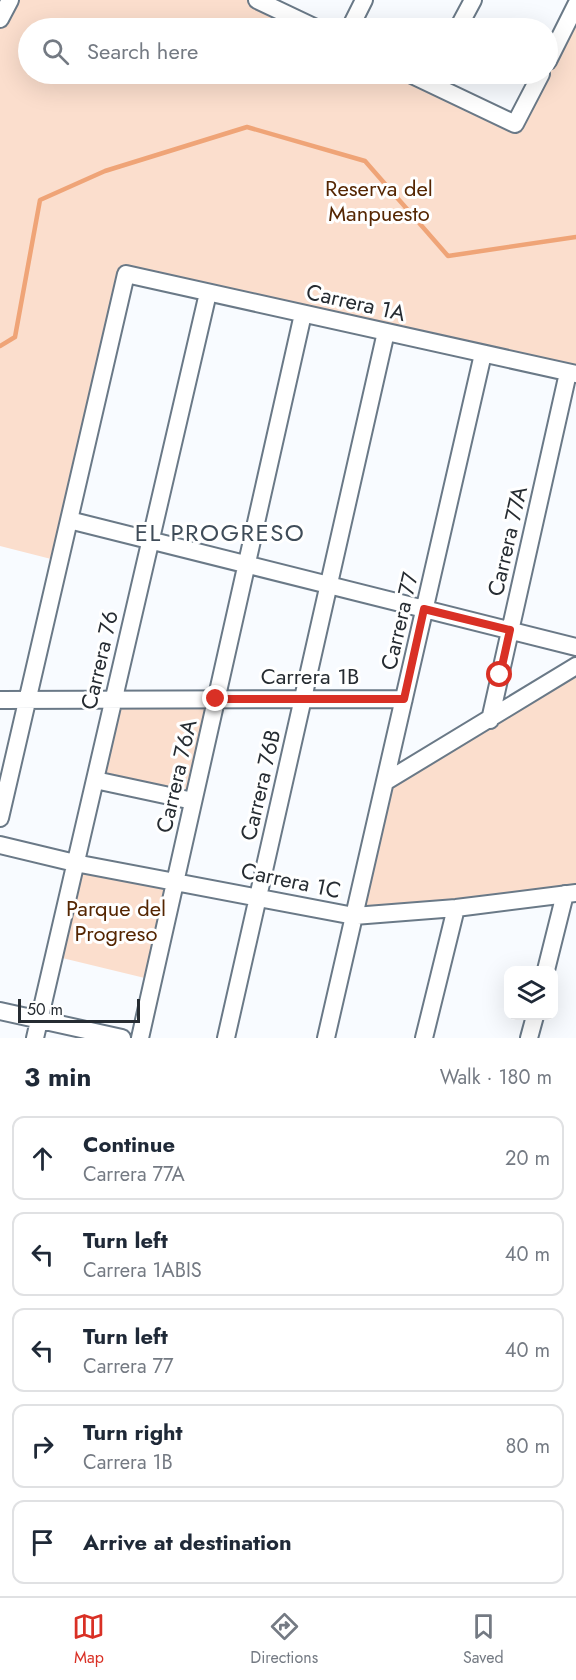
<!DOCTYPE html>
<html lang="en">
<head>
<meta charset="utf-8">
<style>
  body { margin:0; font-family:Jost,sans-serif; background:#f6f6f7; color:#1f2937 }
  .controls { position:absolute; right:18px; bottom:18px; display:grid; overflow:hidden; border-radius:12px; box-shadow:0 6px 24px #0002 }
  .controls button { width:54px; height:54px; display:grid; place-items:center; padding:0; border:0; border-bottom:2px solid #e0e1e3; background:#fff; color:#1f2937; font:30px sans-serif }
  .scale { position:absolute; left:18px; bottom:15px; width:122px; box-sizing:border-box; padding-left:6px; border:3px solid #262c32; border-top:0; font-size:16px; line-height:21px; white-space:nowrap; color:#262c32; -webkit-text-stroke:4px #fff; paint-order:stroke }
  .stop { position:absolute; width:18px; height:18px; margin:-14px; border:4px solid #d93025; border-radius:50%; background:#fff }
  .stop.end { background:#d93025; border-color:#fff; box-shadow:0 2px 6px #0008 }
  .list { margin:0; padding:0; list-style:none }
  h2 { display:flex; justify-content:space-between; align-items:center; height:78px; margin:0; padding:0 24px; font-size:26px }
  h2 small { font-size:20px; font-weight:400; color:#747a83 }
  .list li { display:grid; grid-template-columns:39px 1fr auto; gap:18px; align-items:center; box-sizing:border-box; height:84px; margin:0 12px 12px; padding:0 12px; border:2px solid #e0e1e3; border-radius:12px }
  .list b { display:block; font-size:22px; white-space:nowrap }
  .list p { margin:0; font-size:20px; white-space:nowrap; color:#747a83 }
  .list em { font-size:20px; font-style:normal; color:#747a83 }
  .icon { flex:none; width:33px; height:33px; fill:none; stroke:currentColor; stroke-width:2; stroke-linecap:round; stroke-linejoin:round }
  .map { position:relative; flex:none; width:576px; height:1038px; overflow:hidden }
  .search { position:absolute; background:#fff; box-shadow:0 6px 24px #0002; left:18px; right:18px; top:18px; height:66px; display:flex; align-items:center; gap:15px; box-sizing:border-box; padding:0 21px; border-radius:33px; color:#747a83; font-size:22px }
  .sheet { height:558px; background:#fff }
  nav { display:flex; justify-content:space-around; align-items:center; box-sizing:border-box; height:84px; border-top:2px solid #e0e1e3; background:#fff; font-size:16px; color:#747a83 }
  nav a { display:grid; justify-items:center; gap:3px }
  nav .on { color:#d93025 }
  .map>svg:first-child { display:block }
  .green { fill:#fbdecd }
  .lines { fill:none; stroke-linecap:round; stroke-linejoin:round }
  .stream { stroke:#efa477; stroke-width:4.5 }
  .street-casing { stroke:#6a7987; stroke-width:20 }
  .street { stroke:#fff; stroke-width:16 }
  .route { stroke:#d93025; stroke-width:8 }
  .labels { text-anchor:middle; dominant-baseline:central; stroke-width:6; stroke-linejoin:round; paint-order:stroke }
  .park-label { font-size:22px; fill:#552602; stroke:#fff }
  .street-label { font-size:22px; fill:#262c32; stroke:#fff }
  .neighbourhood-label { font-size:24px; letter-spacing:1.5px; fill:#3f4c59; stroke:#fff }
</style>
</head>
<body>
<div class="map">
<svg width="576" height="1038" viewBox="0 0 576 1038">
  <rect width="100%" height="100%" fill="#f8fbff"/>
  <!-- green -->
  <path class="green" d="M10,0h246l60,28h-288v46h382l105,50 33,-50v-13l28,-56v369l-450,-99 -67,286 -59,-15v-533z
    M576,665v228l-229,21 38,-132z
    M113,699h103l-23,102 -98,-21z
    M75,863l100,17 -22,100 -99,-24z"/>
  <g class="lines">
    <!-- stream -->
    <path class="stream" d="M0,346l15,-9 25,-137 65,-29 142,-44 118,34 83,95 128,-19"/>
    <!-- street casing -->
    <g class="street-casing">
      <path id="street" d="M257,0l59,28
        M0,19l10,-19
        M350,28l14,-28
        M458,28l15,-28
        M548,61l28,-56
        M410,74l105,50 26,-50
        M69,520l507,127
        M0,700l404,-1
        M490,720l78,-347
        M95,780l98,21
        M385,782l191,-116
        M0,818l126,-544 450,100
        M0,845l75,18 279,53 102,-8 120,-15
        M546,970l19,-76
        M0,1011l122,27
        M35,1038l173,-745
        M140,1038l163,-724
        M226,1038l160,-706
        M326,1038l157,-684
        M424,1038l32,-130
        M529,1038l6,-22"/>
    </g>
    <!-- street -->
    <use href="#street" class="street"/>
  </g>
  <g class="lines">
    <!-- route -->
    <path class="route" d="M216,699h188l20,-90 86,21 -10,45"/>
  </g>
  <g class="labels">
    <!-- park labels -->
    <g class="park-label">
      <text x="379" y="188">Reserva del<tspan x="379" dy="25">Manpuesto</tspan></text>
      <text x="116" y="908">Parque del<tspan x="116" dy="25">Progreso</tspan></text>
    </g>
    <!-- street labels -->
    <g class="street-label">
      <text transform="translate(356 302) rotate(13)">Carrera 1A</text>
      <text transform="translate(507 541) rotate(-77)">Carrera 77A</text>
      <text transform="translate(399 621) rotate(-77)">Carrera 77</text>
      <text transform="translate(99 660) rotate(-77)">Carrera 76</text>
      <text x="310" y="676">Carrera 1B</text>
      <text transform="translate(176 776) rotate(-77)">Carrera 76A</text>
      <text transform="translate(260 785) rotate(-77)">Carrera 76B</text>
      <text transform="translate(291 880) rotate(12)">Carrera 1C</text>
    </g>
    <!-- neighbourhood labels -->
    <g class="neighbourhood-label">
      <text x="220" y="532">EL PROGRESO</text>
    </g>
  </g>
</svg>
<div class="controls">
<button><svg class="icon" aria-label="layers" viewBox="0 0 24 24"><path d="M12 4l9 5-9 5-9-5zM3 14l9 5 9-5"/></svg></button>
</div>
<div class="scale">50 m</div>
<div class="stop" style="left:500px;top:675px"></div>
<div class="stop end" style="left:216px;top:699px"></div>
<div class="search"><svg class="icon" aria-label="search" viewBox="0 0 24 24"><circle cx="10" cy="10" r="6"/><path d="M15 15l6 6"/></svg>Search here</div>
</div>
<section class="sheet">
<h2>3 min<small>Walk · 180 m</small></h2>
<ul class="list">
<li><svg class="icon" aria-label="ahead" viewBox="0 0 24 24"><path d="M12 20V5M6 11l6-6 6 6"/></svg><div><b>Continue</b><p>Carrera 77A</p></div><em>20 m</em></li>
<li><svg class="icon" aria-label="left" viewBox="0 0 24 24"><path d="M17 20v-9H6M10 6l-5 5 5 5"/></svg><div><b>Turn left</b><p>Carrera 1ABIS</p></div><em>40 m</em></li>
<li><svg class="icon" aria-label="left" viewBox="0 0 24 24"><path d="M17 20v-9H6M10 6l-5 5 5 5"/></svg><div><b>Turn left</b><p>Carrera 77</p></div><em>40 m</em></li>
<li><svg class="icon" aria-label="right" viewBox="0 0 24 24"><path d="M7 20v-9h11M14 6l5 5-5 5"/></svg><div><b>Turn right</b><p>Carrera 1B</p></div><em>80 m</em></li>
<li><svg class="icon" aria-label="arrive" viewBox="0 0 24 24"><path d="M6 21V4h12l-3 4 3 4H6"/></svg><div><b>Arrive at destination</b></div></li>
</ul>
</section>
<nav>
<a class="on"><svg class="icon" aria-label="map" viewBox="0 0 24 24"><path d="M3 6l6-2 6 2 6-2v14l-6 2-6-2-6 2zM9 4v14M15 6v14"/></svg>Map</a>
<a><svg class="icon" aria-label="directions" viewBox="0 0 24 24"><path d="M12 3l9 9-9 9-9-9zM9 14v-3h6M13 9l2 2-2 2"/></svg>Directions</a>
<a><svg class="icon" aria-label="saved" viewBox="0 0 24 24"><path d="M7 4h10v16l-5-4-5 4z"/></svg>Saved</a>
</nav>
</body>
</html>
